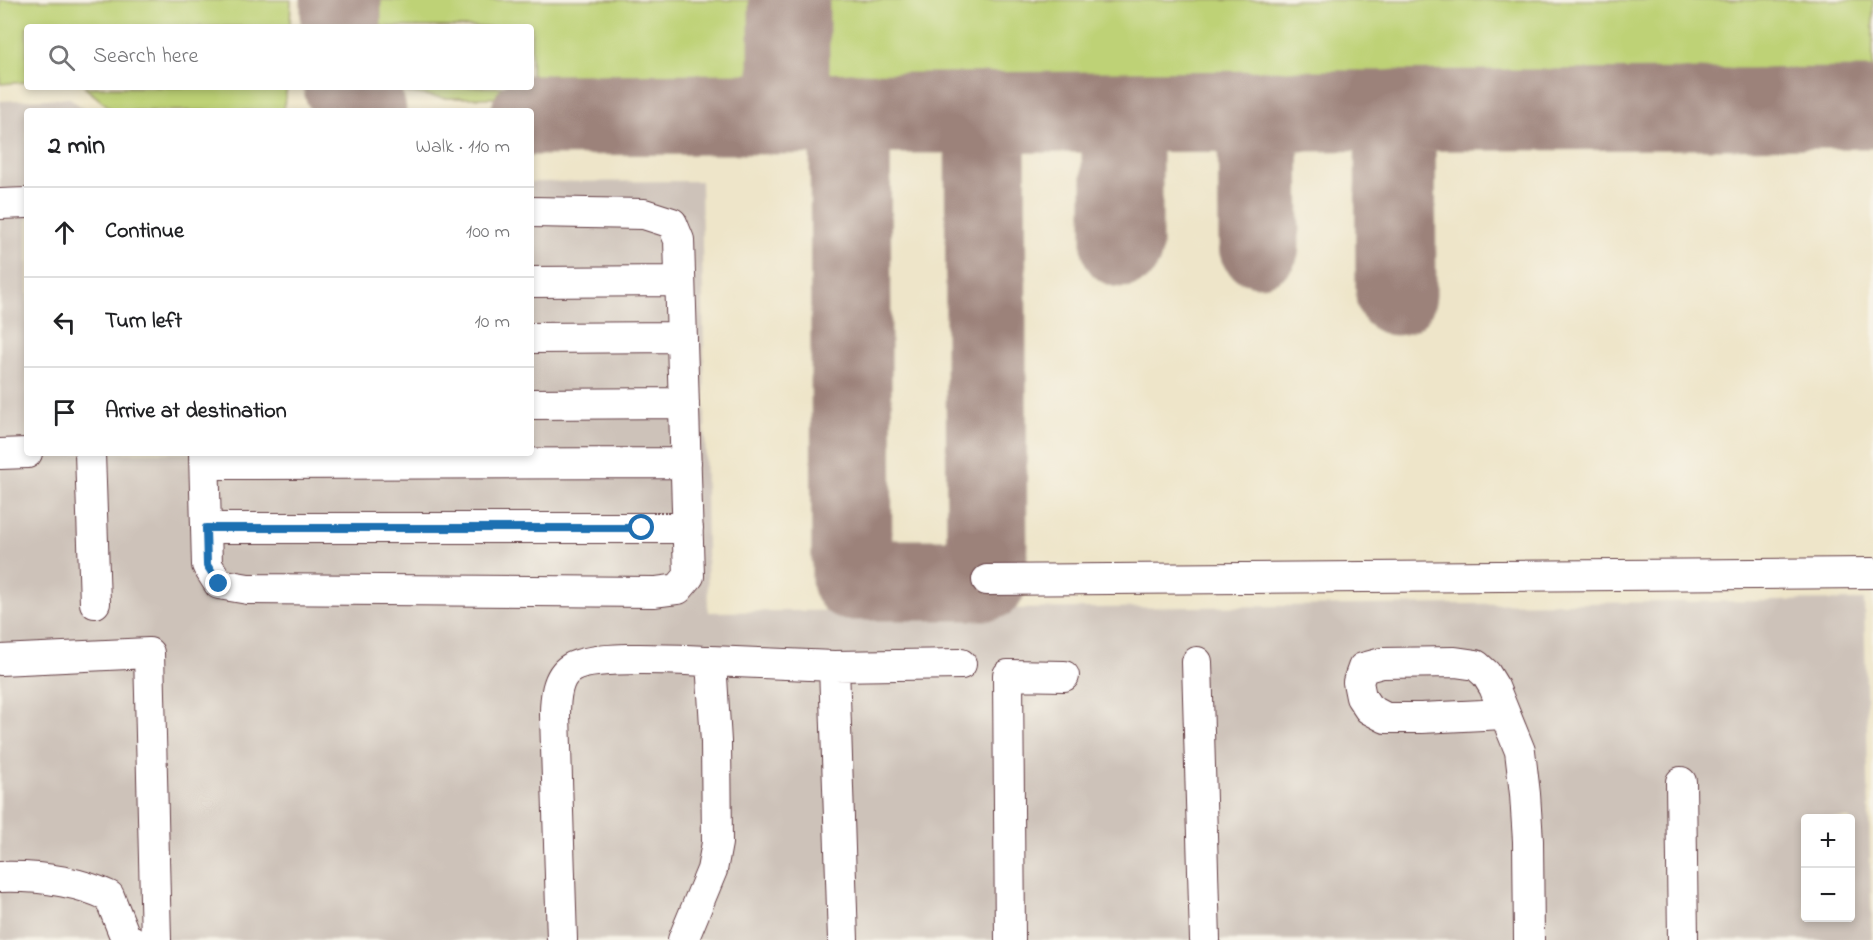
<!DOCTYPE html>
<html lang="en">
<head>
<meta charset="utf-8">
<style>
  body { margin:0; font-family:"Indie Flower",sans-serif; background:#f2f2f2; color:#202124 }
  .controls { position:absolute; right:18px; bottom:18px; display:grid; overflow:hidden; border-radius:6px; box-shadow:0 3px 9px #0003 }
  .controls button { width:54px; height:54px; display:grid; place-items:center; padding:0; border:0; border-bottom:2px solid #e0e0e0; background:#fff; color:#202124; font:30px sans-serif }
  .stop { position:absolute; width:18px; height:18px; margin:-14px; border:4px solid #1f6fb2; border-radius:50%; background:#fff }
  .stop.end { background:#1f6fb2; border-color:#fff; box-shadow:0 2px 6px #0008 }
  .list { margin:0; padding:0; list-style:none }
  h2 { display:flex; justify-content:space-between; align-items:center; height:78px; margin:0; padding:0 24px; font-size:26px }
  h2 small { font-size:20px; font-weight:400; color:#757577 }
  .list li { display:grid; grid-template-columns:39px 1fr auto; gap:18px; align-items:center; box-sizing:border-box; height:90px; padding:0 24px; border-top:2px solid #e0e0e0 }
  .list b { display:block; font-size:22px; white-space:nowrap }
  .list em { font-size:20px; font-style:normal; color:#757577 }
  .icon { flex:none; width:33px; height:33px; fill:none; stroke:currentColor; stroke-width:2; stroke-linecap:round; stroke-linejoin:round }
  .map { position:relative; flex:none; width:1873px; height:940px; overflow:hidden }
  .search { position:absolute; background:#fff; box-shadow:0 3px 9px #0003; left:24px; top:24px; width:510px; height:66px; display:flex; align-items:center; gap:15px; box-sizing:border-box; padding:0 21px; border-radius:6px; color:#757577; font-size:22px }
  .panel { position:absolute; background:#fff; box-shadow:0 3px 9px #0003; left:24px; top:108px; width:510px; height:348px; border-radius:6px }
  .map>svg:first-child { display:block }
  .industrial { fill:#cdc2b9; fill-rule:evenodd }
  .green { fill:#bed276; stroke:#847850; stroke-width:1.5 }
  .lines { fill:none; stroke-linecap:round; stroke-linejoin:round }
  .taxiway { stroke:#9c827a; stroke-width:81 }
  .minor-casing { stroke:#633d43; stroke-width:32 }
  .minor { stroke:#fff; stroke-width:30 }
  .route { stroke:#1f6fb2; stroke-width:8 }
</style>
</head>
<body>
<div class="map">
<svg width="1873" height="940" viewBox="0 0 1873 940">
  <rect width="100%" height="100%" fill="#f7f3e8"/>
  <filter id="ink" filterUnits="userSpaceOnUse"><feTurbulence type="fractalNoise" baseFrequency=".0167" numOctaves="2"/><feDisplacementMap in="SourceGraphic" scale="12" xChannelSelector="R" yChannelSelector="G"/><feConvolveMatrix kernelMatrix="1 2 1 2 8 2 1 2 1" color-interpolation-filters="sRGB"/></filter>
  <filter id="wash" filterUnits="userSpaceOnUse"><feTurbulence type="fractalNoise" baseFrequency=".008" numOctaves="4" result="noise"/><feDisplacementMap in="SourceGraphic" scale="24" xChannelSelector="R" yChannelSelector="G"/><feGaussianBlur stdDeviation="1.35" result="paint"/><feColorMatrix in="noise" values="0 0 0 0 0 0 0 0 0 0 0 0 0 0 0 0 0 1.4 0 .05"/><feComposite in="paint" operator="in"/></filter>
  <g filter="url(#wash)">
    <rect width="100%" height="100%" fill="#eee5c9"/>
    <!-- industrial -->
    <path class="industrial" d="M70,98l16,13h-59v342h504v-271l170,-1 7,431 1156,-12 8,340h-1872v-839zM1806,818h44v100h-44z"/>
    <!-- green -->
    <path class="green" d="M0,0h291l-1,27h-263v55l-27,2z
      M360,0h411l1,17 -12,68 -79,12 -237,1 -72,-11h159v-60h-170z
      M806,0h1067v91l-978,5 -77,-14z
      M84,87h203l-4,24h-169z"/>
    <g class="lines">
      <!-- taxiway -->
      <path class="taxiway" d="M341,0v27
        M344,87l9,15 13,9
        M1395,110l1,185
        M1258,111l1,135
        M1122,112v135
        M789,113v-113
        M850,113l2,467h135l-2,-468
        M531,115l1342,-7"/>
    </g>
  </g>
  <g filter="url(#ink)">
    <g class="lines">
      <!-- minor casing -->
      <g class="minor-casing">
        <path id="minor" d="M0,204l27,-1
          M531,282l149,-1
          M531,338l151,-1
          M531,404l153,-1
          M90,453l5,150
          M204,453l3,112 12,19 29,5 407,3 23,-3 11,-13 -10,-336 -7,-17 -28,-9 -113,-2
          M0,454l27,-1
          M205,464l481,-1
          M206,528h482
          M987,580l886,-7
          M0,660l149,-7 7,287
          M711,661l123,5
          M1197,662l8,278
          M1504,714l-83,4h-35l-17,-9 -8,-12 -3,-15 5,-14 19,-5 73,-1 21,3 10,9 8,13 26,64 5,43 3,47 1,99
          M1681,782l2,158
          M0,877c38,-1 74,3 109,19l16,40 6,4
          M562,940l-7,-225c0,-15 1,-38 16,-47 23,-14 109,-8 140,-7l5,81 1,101 -5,27 -29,70
          M843,940l-9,-274 127,-2
          M1010,940l-2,-265 56,1"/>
      </g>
      <!-- minor -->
      <use href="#minor" class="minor"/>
    </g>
  </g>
  <g class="lines" filter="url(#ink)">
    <!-- route -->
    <path class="route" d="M219,584l-12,-19 -1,-37h436"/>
  </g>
</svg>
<div class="controls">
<button>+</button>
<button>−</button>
</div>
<div class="stop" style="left:642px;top:528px"></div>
<div class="stop end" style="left:219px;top:584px"></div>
<div class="search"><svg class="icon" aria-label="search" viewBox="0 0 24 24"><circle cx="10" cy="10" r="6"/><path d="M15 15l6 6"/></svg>Search here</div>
<section class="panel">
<h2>2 min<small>Walk · 110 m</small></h2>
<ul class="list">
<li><svg class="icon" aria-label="ahead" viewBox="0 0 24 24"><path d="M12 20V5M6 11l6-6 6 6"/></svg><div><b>Continue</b></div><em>100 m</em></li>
<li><svg class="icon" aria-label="left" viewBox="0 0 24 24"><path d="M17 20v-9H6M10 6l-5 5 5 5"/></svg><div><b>Turn left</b></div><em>10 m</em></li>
<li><svg class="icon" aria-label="arrive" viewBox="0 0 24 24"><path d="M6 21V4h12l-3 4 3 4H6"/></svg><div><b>Arrive at destination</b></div></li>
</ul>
</section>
</div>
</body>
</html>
